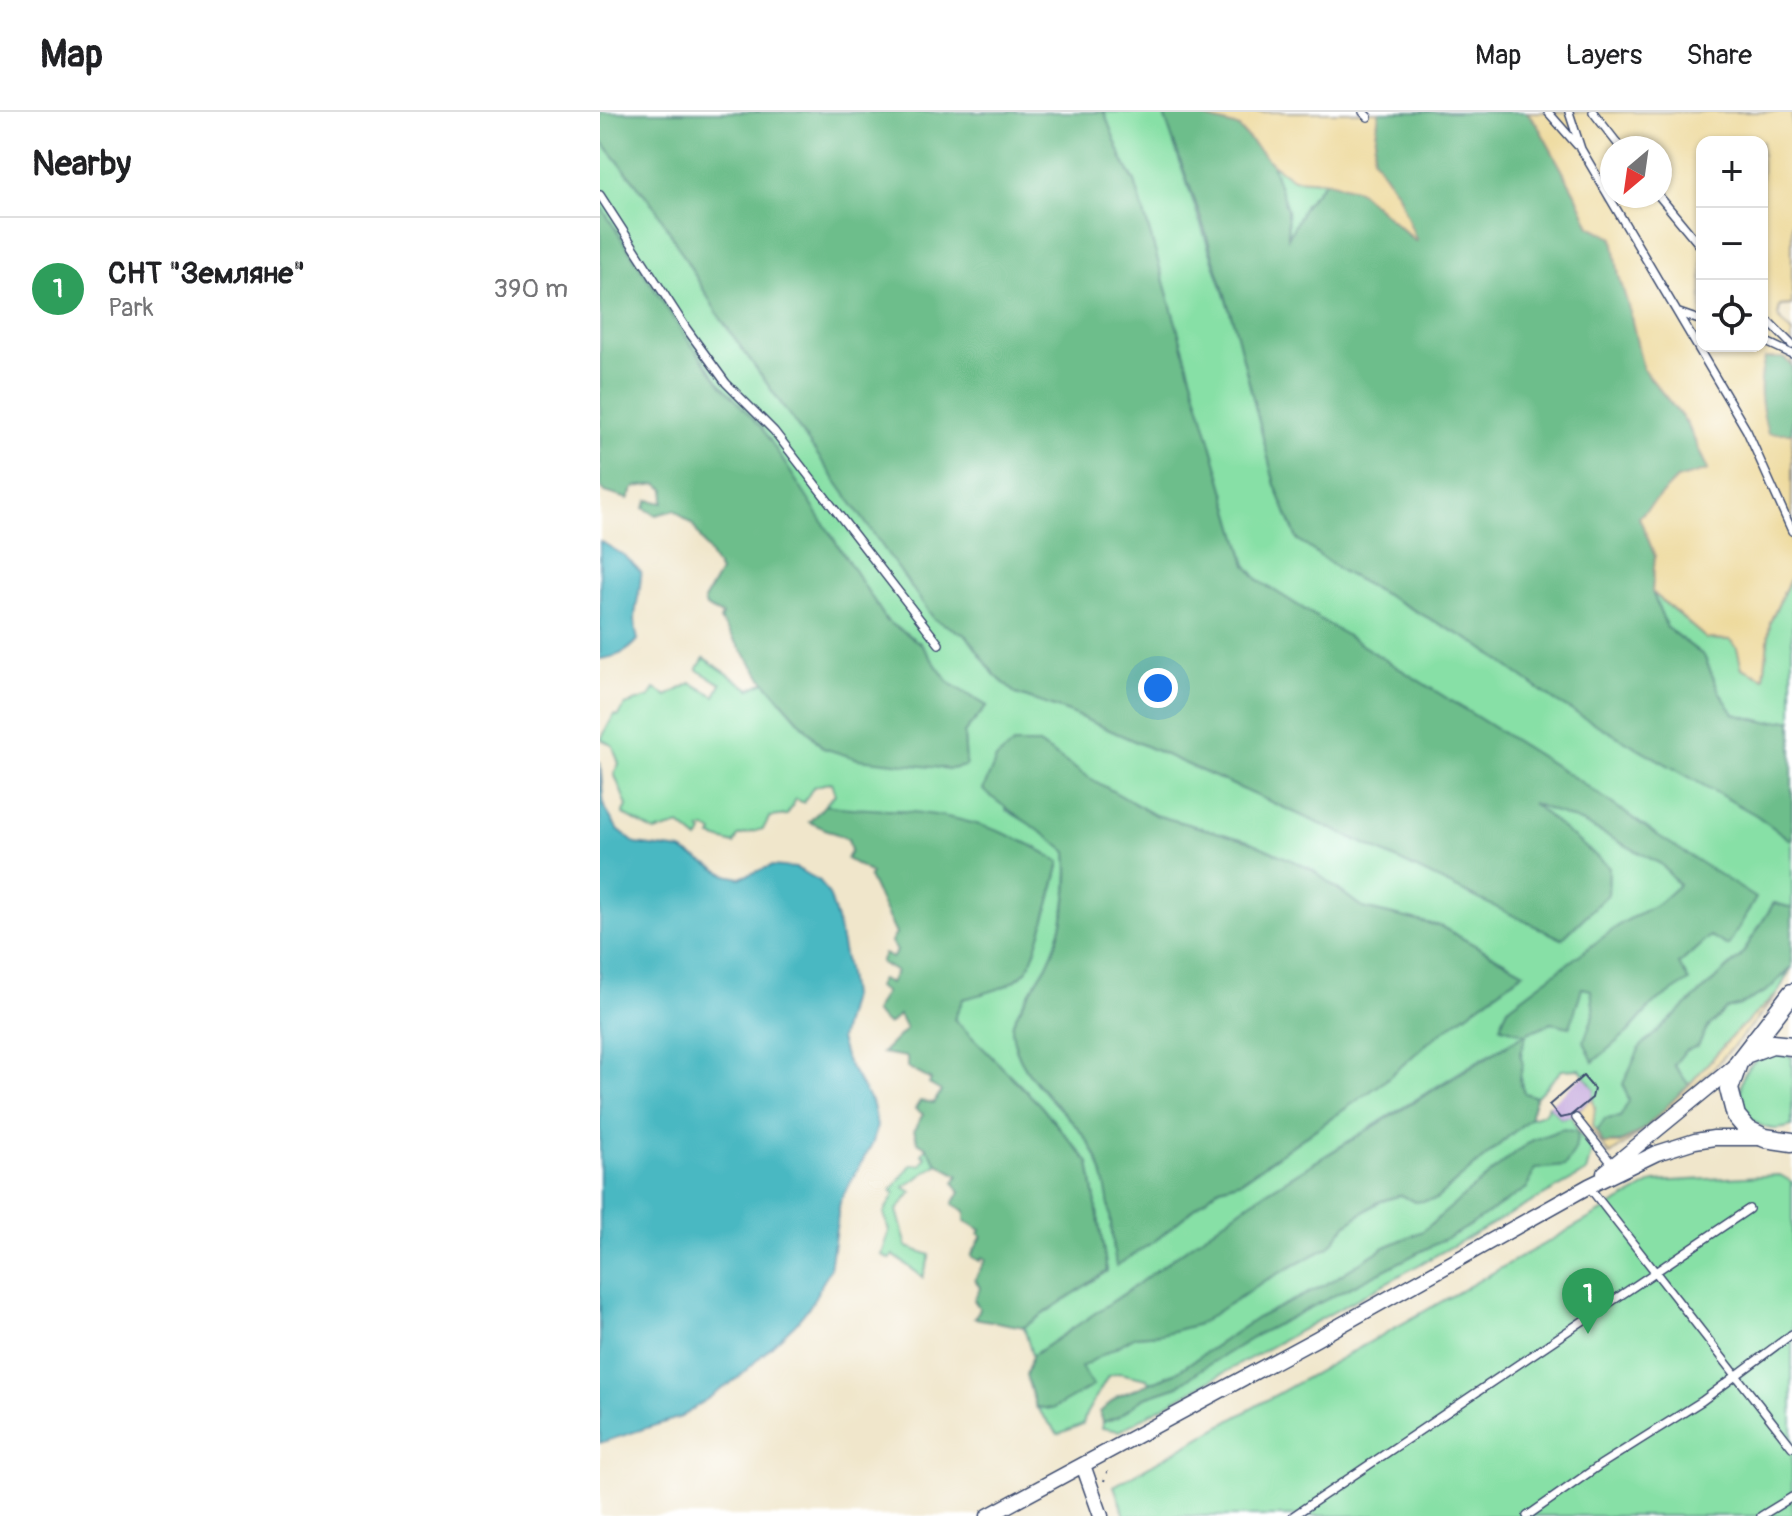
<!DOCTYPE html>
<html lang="en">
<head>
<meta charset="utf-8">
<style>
  body { margin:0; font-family:Pangolin,sans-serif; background:#f6f6f6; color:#202124 }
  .controls { position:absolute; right:24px; top:24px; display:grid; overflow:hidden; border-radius:16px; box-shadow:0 2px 6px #0004 }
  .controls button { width:72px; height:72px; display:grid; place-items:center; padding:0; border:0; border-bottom:2px solid #e0e0e0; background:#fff; color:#202124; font:40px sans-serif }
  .compass { position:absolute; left:1000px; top:24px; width:72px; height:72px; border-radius:50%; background:#fff; box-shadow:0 2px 6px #0004; rotate:209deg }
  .you { position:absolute; left:558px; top:576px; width:28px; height:28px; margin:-20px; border:6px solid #fff; border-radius:50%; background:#1a73e8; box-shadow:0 0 0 12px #1a73e833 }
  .badge { display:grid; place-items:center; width:52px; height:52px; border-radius:50%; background:#ea580c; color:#fff; font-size:26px; font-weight:700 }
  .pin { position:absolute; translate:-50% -66px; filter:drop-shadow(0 2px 4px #0008) }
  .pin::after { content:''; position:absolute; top:42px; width:28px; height:24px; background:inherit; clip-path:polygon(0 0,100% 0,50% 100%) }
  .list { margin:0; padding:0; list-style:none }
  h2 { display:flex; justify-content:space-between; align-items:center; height:104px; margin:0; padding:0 32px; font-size:34px }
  h2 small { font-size:26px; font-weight:400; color:#757577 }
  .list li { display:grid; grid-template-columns:52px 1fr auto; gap:24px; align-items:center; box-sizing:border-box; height:144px; padding:0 32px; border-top:2px solid #e0e0e0 }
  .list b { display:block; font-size:30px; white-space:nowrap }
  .list p { margin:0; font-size:26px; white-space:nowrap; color:#757577 }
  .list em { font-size:26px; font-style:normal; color:#757577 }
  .icon { flex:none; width:44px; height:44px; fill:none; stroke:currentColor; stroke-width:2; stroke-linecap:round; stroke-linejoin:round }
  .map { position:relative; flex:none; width:1192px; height:1404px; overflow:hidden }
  header { display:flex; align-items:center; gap:48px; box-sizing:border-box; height:112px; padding:0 40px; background:#fff; border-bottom:2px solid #e0e0e0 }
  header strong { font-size:38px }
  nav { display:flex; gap:44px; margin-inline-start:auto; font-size:28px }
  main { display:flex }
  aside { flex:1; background:#fff }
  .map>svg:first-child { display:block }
  .green { fill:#87e0a6; stroke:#518882; stroke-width:2; fill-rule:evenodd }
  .forest { fill:#6dbe8b; stroke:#447674; stroke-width:2 }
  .sand { fill:#eeda9e; stroke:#84847e; stroke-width:2; fill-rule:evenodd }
  .water { fill:#4ab8c2; stroke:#327490; stroke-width:2 }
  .building { fill:#c6aade }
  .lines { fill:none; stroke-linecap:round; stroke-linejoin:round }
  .service-casing { stroke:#3b4a6e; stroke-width:10 }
  .minor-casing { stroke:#3b4a6e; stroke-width:17 }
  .tertiary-casing { stroke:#3b4a6e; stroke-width:21 }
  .path { stroke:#3b4a6e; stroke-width:2; stroke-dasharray:2 6; stroke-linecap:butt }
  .service { stroke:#fff; stroke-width:7 }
  .minor { stroke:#fff; stroke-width:14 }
  .tertiary { stroke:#fff; stroke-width:18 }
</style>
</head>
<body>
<header>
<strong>Map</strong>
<nav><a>Map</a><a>Layers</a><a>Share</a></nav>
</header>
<main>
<aside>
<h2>Nearby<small></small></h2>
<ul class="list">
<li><span class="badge" style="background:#2e9e5b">1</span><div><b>СНТ &quot;Земляне&quot;</b><p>Park</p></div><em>390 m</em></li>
</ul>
</aside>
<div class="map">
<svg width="1192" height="1404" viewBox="0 0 1192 1404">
  <rect width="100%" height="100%" fill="#fff"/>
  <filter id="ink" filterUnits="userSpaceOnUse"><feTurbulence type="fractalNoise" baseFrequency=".0125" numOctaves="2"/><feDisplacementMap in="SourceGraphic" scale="16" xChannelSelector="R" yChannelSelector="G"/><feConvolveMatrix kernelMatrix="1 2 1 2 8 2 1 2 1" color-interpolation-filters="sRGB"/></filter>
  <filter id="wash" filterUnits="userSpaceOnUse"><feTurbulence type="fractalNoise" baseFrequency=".006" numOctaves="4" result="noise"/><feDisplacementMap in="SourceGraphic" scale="32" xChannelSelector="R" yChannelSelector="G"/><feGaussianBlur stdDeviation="1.8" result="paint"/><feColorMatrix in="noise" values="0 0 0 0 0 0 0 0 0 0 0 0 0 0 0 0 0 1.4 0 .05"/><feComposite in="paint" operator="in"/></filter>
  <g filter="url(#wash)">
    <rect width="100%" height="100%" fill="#f0e6cb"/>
    <!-- green -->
    <path class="green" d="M504,0h59l1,2 71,213 40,158 22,54 44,32 136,73 78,57 201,114 36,26v67l-18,-5 -33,53 -34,32 -87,129 -15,2 -8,12 -4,-5c-1,-13 -2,-26 1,-37l-14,-20 -18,1 -26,27 -12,-4c-6,-18 -4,-40 2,-59l-42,23 -232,144 -124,90 -96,65 -8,-29 83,-56 -18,-108 -49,-58 -86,-85 9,-21c21,-6 47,-10 62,-28 11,-12 30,-89 35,-109l-160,-52h-51l-24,-5 10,-11 -4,-12 -18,5 -9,16 -8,-4 -9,16 -17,2 -7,12 -25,7 -4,8 -23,-7 2,-4 -8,-5 -5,2 3,2 -5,8 -18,-15 -25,7 -32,-18 4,-8 -13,-33 5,-9 -6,-18 -12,-7 13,-24 5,1 6,-11 25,-8 5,-8 12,7 24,-13 24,13 6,-12 -24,-14 7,-12 46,31 15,-7 58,66 127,21 16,-3 -2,-33 23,-27 -38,-23 -29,-40 -33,-22 -126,-193 -39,-43 -40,-53 -82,-127v-66l55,68 64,109 215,302 33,18 27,38 22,20 53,18 88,39 204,91 201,97 46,-45 1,-27 -80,-66 54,22 49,25 29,16 18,21 -20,18 -37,20 -29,23 -92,81 26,6 25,-10 31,-36 9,3 2,24 -10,27 44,-9 24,-27 36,-24 -10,-16 32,-29 18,10 -74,-113 -73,-51 -322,-201 -13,-16 -111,-383 -12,-21zM439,632l47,32 69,39 93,26 63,28 52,39 77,18 84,46 -93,68 -49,43 -140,98 -22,6 -64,53 -40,25c-5,-36 -5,-80 -22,-113 -23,-44 -80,-72 -82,-124 0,-9 29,-51 35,-63 17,-34 23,-76 20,-113l-23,-20 -38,-22z
      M672,52l22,15 31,2 -20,24 -17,35 -1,-30z
      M1192,463v145l-26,2 -32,-8 -15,-23 -15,-35 -37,-28 -15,-36 55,47 23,1 7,7 5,21 22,9 6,-55z
      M1192,855l-15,27 -44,41 -44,50 -15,-20 11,-14 13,-5 9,-18 19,-19 14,-4 45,-30z
      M1182,942l10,3v69c-59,20 -74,-73 -10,-72z
      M949,993l11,13 11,-2 7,16 14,18 -6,22 -467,259 -17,-3 1,-6 15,-5 27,-20 33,-11 25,-18 59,-36 199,-101 65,-43 9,-19 12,-2 -14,-27 -110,91 -38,16 -60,38 -68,33 -82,55 -26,10 -2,-4 -28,-6 -11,3 -22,38 -3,10 -25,10 -22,-27 16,2 40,-23 -11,-19 54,-31 27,-2 74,-33 28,-20 65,-34 18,-23 32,-22 22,-7 14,7 21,-3 94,-81 14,-4z
      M326,1035l12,17 -34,23 8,5 -15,18 10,37 23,8 -7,22 -30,-22 -3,4 -8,-4 7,-23 -5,-19 11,-20 -4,-2 20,-26h10l5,-8 -4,-2z
      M1180,1063l12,7v334h-667l-11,-30 540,-304z"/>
    <!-- forest -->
    <path class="forest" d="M0,0h504l19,49 12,21 111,383 13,16 322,201 73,51 102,65 -28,48 -18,-10 -31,28 10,17 -37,24 -24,27 -35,30 -9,-21 10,-27 -3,-24 -9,-2 -12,39 -19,-4 -24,10 -7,20 3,12 -4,14 5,14 12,4 -6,21 -94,81 -21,3 -14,-7 -23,7 -31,22 -18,23 -65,34 -65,43 -37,10 -26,2 -55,31 12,19 -41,23 -16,-2 -10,-32 6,-19 96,-65 124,-90 273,-167 -25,-8 8,-18 114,-85 37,-20 20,-18 -18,-21 -78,-41 -51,-20 77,64 -1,27 -46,45 -201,-97 -204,-91 -88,-39 -53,-18 -22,-20 -27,-38 -33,-17 -215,-303 -64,-109 -55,-68z
      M563,0h40l3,6 32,9 34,37 15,46 1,28 17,-33 20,-24 33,9 57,51 -17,-47 -25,-37 6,-45h148l10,12 40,73 13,29 23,12 6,38 11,36 13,57 44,55 21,47 -31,8 -38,38 16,39 -3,36 15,36 37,28 15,35 15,23 32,8 26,-2v121l-36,-26 -201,-114 -78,-57 -136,-73 -44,-32 -22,-54 -40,-158 -34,-109z
      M0,93l82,127 40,53 40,43 125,193 33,22 29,40 38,23 -23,27 2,33 -16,3 -92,-10 -35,-11 -58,-66 -45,-62 2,-5 -16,-8 -2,-7 16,-28 -27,-47 -18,-15 -19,5 -12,-7 4,-8 15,3 2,-14 -8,-5 -22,3 -7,12 -23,-7 -5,-6z
      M1165,246h19l8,7v68l-24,1c-7,-27 -11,-49 -3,-76z
      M413,632h26l47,32 69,39 93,26 63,28 52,39 77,18 84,46 -93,68 -49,43 -141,98 -21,6 -64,53 -40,26c-6,-36 -5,-81 -22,-114 -23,-44 -79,-71 -82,-124 0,-12 28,-50 35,-63 17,-34 24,-76 20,-113 -27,-23 -57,-39 -84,-62l13,-31z
      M225,693c26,5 50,3 75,6 56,4 113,20 160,51 -5,20 -24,97 -34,109 -16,18 -42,22 -63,28l-9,20 86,86 49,58 18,108 -83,56 -50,-9 6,-9 -6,-9 6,-12 -5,-9 11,-20 -4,-2 -2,4 -9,-5 11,-20 -3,-2 2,-4 -16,-9v-10l-12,-7 7,-12 -6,-9 4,-8 -20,-11 -12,-17 -8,-5 -4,-12 9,-16 -8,-5 5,-8 14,2 7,-12 -12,-7 2,-4 -24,-13v-10l-25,-4 24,-24 -7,-14 -11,10 -14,-13 11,-20 -8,-5 4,-8 9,4 6,-11 -16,-10 4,-8 8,4 5,-7 -6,-9 5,-8 -27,-57 2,-4 -24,-14 4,-8 -3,-12 -39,-17z
      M1174,791l18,5v59l-25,24 -27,14 -14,4 -19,19 -9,18 -13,5 -11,14 15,20c-26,22 -48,60 -86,59l-6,-13 8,-12 15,-2 9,-16 -6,-17 17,-37 101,-91z
      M963,1017l15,3 -3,18 -10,16 -30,3 -8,19 -66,43 -199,101 -59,36 -25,18 -33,11 -27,20 -15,5 -3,-10 18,-16 57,-23 82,-55 68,-33 60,-38 38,-16 88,-75 22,-16z"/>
    <!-- sand -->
    <path class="sand" d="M603,0h176l-6,45 25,37 19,48 -59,-52 -33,-9 -32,-2 -21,-15 -34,-37 -32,-9z
      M927,0h265v193l-12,1 -2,11 14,16v32l-8,-7h-19c-8,27 -4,49 3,75h24v142l-22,47 -6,56 -22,-10 -5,-21 -7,-7 -23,-1 -55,-47 3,-36 -16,-39 38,-38 31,-9 -21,-47 -44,-54 -13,-57 -11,-36 -6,-38 -23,-12 -13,-29 -40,-73zM1102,30h60v204h-60zM1012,36h48v48h-48z
      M1177,882c-48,63 -101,116 -167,161l-34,-43 16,-14 3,9 -2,19 10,18h16l22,-12 48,-47 44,-50z"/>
    <!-- water -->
    <path class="water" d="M0,429l25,15 16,16c0,27 -11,40 -3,68 -11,13 -22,17 -38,19z
      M0,650l4,45 14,23 18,14 45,6 46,25 13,3 31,-12 25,2 24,13 10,16 7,23 11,54 3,22 -11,43 6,21 27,45 4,21 -4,16 -33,59 -10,68 -20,37 -14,17 -57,54 -58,40 -81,26z"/>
    <g id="blocks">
      <!-- building -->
      <path class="building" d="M983,964l11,13 -2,9 -22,18 -10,2 -11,-13z"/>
    </g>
  </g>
  <g filter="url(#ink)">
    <use href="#blocks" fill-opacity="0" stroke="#3b4a6e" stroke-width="2"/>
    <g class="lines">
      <!-- service casing -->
      <g class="service-casing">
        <path id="service" d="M763,0l5,5
          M948,0l29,33
          M969,0l12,37 166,282 45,100
          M993,0l28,36
          M0,83l86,133 40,55 48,48 165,213
          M1059,84l43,52
          M1079,201l23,8
          M1162,203l30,30
          M1162,228l30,14
          M976,1006l37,47
          M989,1075l203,260
          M693,1404l456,-307
          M927,1404l73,-51 102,-64 90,-67
          M1161,1404l31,-19"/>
      </g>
      <!-- minor casing -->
      <g class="minor-casing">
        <path id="minor" d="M1004,1061l133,-109
          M483,1353l18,51
          M388,1404l328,-177 273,-153 68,-33 38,-12 19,-3h46"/>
      </g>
      <!-- tertiary casing -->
      <g class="tertiary-casing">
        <path id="tertiary" d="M1192,881l-54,70 -9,26 7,27 12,14 17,8 27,4
          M1148,941l24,-9 20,2"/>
      </g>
      <!-- path -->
      <path class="path" d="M504,1369l4,-12"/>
      <!-- service -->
      <use href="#service" class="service"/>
      <!-- minor -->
      <use href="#minor" class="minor"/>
      <!-- tertiary -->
      <use href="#tertiary" class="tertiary"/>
    </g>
  </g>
</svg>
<div class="controls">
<button>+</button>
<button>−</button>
<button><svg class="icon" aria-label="locate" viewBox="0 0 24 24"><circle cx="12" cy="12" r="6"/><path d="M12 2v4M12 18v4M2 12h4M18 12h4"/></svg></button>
</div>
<svg class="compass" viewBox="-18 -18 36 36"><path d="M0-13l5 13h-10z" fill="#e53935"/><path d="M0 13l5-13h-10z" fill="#757577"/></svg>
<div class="you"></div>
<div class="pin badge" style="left:988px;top:1222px;background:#2e9e5b">1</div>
</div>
</main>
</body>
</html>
